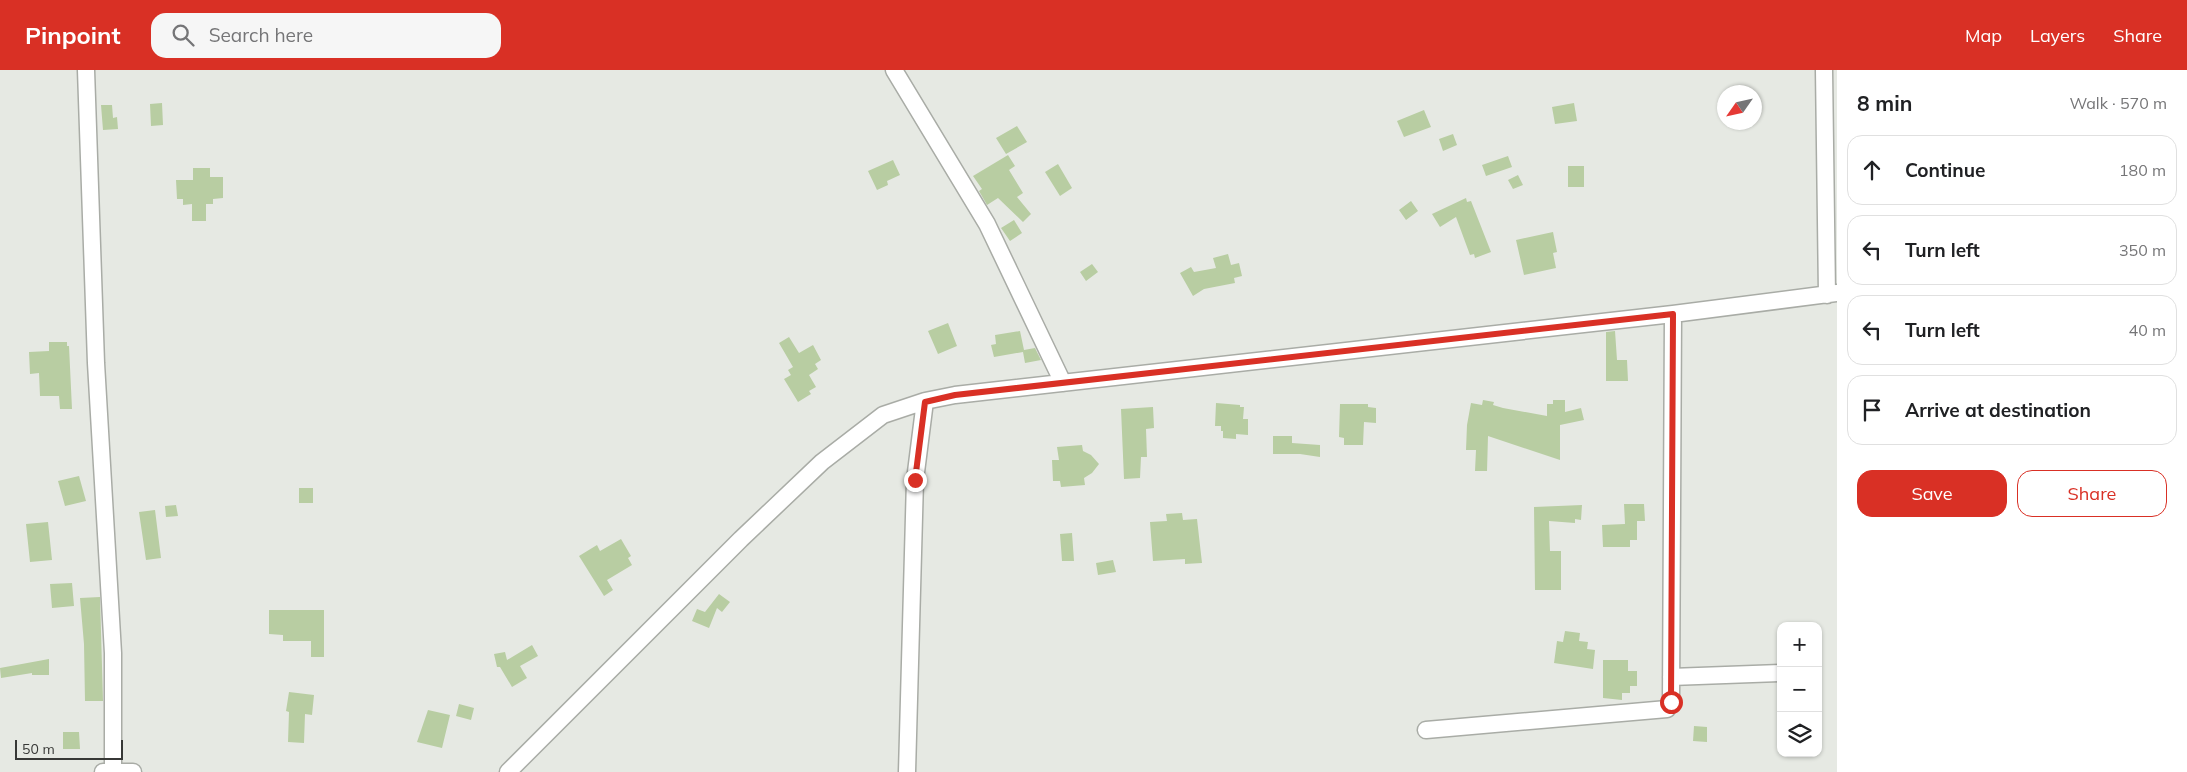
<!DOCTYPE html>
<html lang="en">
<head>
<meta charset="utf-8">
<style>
  body { margin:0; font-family:Mulish,sans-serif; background:#f6f6f6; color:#202124 }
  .controls { position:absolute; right:15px; bottom:15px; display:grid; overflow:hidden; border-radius:10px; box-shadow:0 1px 4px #0004 }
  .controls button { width:45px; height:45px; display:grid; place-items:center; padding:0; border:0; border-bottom:1px solid #e0e0e0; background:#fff; color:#202124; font:25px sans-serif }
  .compass { position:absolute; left:1717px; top:15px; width:45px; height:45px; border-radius:50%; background:#fff; box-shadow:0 1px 4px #0004; rotate:236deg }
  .scale { position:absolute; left:15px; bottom:12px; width:108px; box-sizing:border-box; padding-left:5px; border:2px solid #373836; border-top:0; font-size:14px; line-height:18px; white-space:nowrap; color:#373836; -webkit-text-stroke:4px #e6e9e3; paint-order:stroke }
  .stop { position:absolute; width:15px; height:15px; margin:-11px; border:4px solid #d93025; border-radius:50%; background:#fff }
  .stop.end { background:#d93025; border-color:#fff; box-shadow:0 1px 5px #0008 }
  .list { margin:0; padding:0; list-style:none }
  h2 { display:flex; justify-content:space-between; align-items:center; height:65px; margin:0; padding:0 20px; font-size:21px }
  h2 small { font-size:16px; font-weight:400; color:#757577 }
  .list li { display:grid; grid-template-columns:32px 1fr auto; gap:15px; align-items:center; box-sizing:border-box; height:70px; margin:0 10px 10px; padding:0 10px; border:1px solid #e0e0e0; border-radius:15px }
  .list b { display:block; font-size:19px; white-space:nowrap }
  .list em { font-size:16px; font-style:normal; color:#757577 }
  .actions { display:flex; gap:10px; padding:15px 20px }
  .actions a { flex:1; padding:11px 0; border:1px solid #d93025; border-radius:15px; text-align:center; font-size:18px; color:#d93025 }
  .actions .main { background:#d93025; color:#fff }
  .icon { flex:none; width:28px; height:28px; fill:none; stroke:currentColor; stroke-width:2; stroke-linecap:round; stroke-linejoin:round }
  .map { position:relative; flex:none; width:1837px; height:702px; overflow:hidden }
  header { display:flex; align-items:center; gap:30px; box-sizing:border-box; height:70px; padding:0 25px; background:#d93025; color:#fff }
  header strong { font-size:24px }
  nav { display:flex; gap:28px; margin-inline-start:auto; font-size:18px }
  .search { width:350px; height:45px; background:#f6f6f6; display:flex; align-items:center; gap:12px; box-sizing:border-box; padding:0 18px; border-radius:15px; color:#757577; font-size:19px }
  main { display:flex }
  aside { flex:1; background:#fff }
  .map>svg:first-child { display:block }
  .building { fill:#b8cda2 }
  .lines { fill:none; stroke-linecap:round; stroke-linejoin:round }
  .minor-casing { stroke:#a9aca6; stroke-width:19 }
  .minor { stroke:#fff; stroke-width:16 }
  .route { stroke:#d93025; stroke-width:6 }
</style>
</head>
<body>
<header>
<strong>Pinpoint</strong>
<div class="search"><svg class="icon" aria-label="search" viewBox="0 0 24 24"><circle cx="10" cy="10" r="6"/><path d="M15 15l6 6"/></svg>Search here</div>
<nav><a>Map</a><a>Layers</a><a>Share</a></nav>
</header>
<main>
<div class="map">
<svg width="1837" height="702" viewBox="0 0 1837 702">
  <rect width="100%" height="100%" fill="#e6e9e3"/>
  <!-- building -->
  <path class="building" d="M162,33l1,22 -12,1 -1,-22z
    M1574,33l3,18 -22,3 -3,-17z
    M101,35h11l1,13 4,-1 1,12 -15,1z
    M1424,40l7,17 -27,10 -7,-16z
    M1017,56l10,16 -21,12 -10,-16z
    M1453,64l4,11 -14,6 -4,-12z
    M1008,85l7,11 -6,4 14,23 -6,4 14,17 -8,8 -25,-24 -11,7 -8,-14 3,-2 -9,-13z
    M1508,86l4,11 -26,9 -4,-11z
    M893,90l7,15 -13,6 1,4 -11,5 -9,-19z
    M1058,94l14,24 -12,8 -15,-24z
    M1568,96h16v21h-16z
    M193,98h17v9h13v21l-10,1v5h-7v17h-14v-17l-9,1v-6h-6l-1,-19h17z
    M1518,105l5,10 -10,4 -5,-9z
    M1466,128l1,4 4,-1 20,51 -16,6 -1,-4 -4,1 -14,-38 -16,10 -8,-13z
    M1411,131l7,10 -12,9 -7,-10z
    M1014,150l8,13 -12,8 -9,-13z
    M1553,162l4,20 -4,1 3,15 -32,7 -8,-35z
    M1228,184l3,11 8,-2 3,13 -8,2 1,5 -31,6 -11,7 -13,-23 11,-6 3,5 22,-4 -3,-10z
    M1092,194l6,8 -12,9 -6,-9z
    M948,253l9,23 -19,8 -10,-23z
    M1020,261l4,19 11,-2 6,12 -16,3 -2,-11 -29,5 -3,-12 5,-1 -1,-9z
    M1615,261l2,29h10l1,21h-22v-49z
    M789,267l10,16 14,-8 8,15 -6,4 3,5 -9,6 7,12 -7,4 2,3 -13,8 -14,-23 7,-4 -3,-5 5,-3 -14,-24z
    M49,272h18v4h2l3,63h-12l-1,-13h-19l-1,-23 -9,1 -1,-22 20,-1z
    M1483,330l11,2 -1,3 10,3 44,8v-12h6v-4h12v12l16,-4 3,12 -24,5v35l-72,-24 -1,35h-12l1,-21h-10l1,-25 4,-22 11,2z
    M1216,333l24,2v2h4l-1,12h5v16l-12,-1v5l-13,-1v-7h-2v-5h-6z
    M1340,334h28v3l8,1v15l-12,-1 -1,23h-19v-7l-5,-1z
    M1153,337l1,21 -8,1 1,28h-6l-1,21 -16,1 -3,-70z
    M1273,366h19v7l28,2v12l-20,-3h-27z
    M1082,375l1,6 8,4 8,9 -7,9 -8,5 1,7 -24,2 -1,-6h-7l-1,-21h7l-2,-13z
    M79,406l7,25 -21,5 -7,-25z
    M299,418h14v15h-14z
    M1624,434h20l1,17h-8v19h-7v7h-27l-1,-22 23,-1z
    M176,435l2,11 -12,1 -1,-11z
    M1582,435l-1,15 -6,-1v4l-26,-2 1,30h11v39h-26l-1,-83z
    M155,440l6,48 -15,2 -7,-48z
    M1182,443l1,7 14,-1 5,44 -17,1v-5l-32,2 -3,-39 17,-1 -1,-7z
    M48,452l4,38 -22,2 -4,-38z
    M1072,463l2,28h-12l-2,-27z
    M621,469l10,17 -3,2 4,7 -25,15 6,10 -9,6 -25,-40 18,-11 3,6z
    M1113,490l3,12 -18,3 -2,-12z
    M72,513l2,23 -22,2 -2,-24z
    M719,524l11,8 -8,10 -5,-4 -8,20 -17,-7 5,-12 8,3z
    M100,527l3,104h-18l-1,-57 -4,-46z
    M269,540h55v47h-13v-16h-28v-6l-14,-1z
    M1565,561l15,2 -1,8 9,1 -1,7 8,1 -2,19 -39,-6 3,-22 6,1z
    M532,575l6,11 -18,10 7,12 -15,9 -12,-20h-3l-3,-13 11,-2 2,8z
    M49,589v16h-17v-2l-31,5 -1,-10z
    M1603,590h25v11h9v15h-7v7h-8v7l-19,-2z
    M289,622l25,3 -2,20 -7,-1 -1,29 -16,-1 1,-30 -3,-1z
    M459,634l15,4 -3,12 -15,-4z
    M428,640l22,5 -8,33 -25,-6z
    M1694,656l13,1v15l-14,-1z
    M63,662h16l1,17h-17z"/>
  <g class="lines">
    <!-- minor casing -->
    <g class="minor-casing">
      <path id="minor" d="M86,0l10,293 17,290v118
        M894,0l93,154 76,159
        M1824,0l3,225
        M1671,607l110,-4
        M1426,660l241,-21 4,-7 2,-388
        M103,702h30
        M508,702l233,-233 81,-77 61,-47 42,-14 30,-6 718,-81 164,-21
        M907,702l8,-292 10,-79"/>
    </g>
    <!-- minor -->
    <use href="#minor" class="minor"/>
  </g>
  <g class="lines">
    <!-- route -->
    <path class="route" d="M915,410l10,-78 30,-7 718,-81 -2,388"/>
  </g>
</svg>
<div class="controls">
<button>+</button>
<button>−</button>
<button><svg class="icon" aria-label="layers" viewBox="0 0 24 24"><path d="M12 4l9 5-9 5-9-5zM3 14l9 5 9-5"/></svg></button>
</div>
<svg class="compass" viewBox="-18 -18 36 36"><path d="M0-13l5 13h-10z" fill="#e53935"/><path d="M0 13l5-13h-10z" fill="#757577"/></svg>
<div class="scale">50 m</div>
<div class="stop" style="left:1671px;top:632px"></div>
<div class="stop end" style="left:915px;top:410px"></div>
</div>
<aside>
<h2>8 min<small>Walk · 570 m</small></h2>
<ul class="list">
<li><svg class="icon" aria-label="ahead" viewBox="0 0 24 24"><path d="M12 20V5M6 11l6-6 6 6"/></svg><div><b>Continue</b></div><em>180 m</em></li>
<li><svg class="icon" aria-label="left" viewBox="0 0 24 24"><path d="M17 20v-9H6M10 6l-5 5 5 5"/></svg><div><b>Turn left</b></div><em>350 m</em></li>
<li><svg class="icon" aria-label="left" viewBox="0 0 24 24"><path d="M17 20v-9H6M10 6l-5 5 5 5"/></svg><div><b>Turn left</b></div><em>40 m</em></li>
<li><svg class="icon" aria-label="arrive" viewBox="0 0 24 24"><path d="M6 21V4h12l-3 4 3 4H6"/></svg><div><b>Arrive at destination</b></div></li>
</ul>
<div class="actions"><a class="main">Save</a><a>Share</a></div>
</aside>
</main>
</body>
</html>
